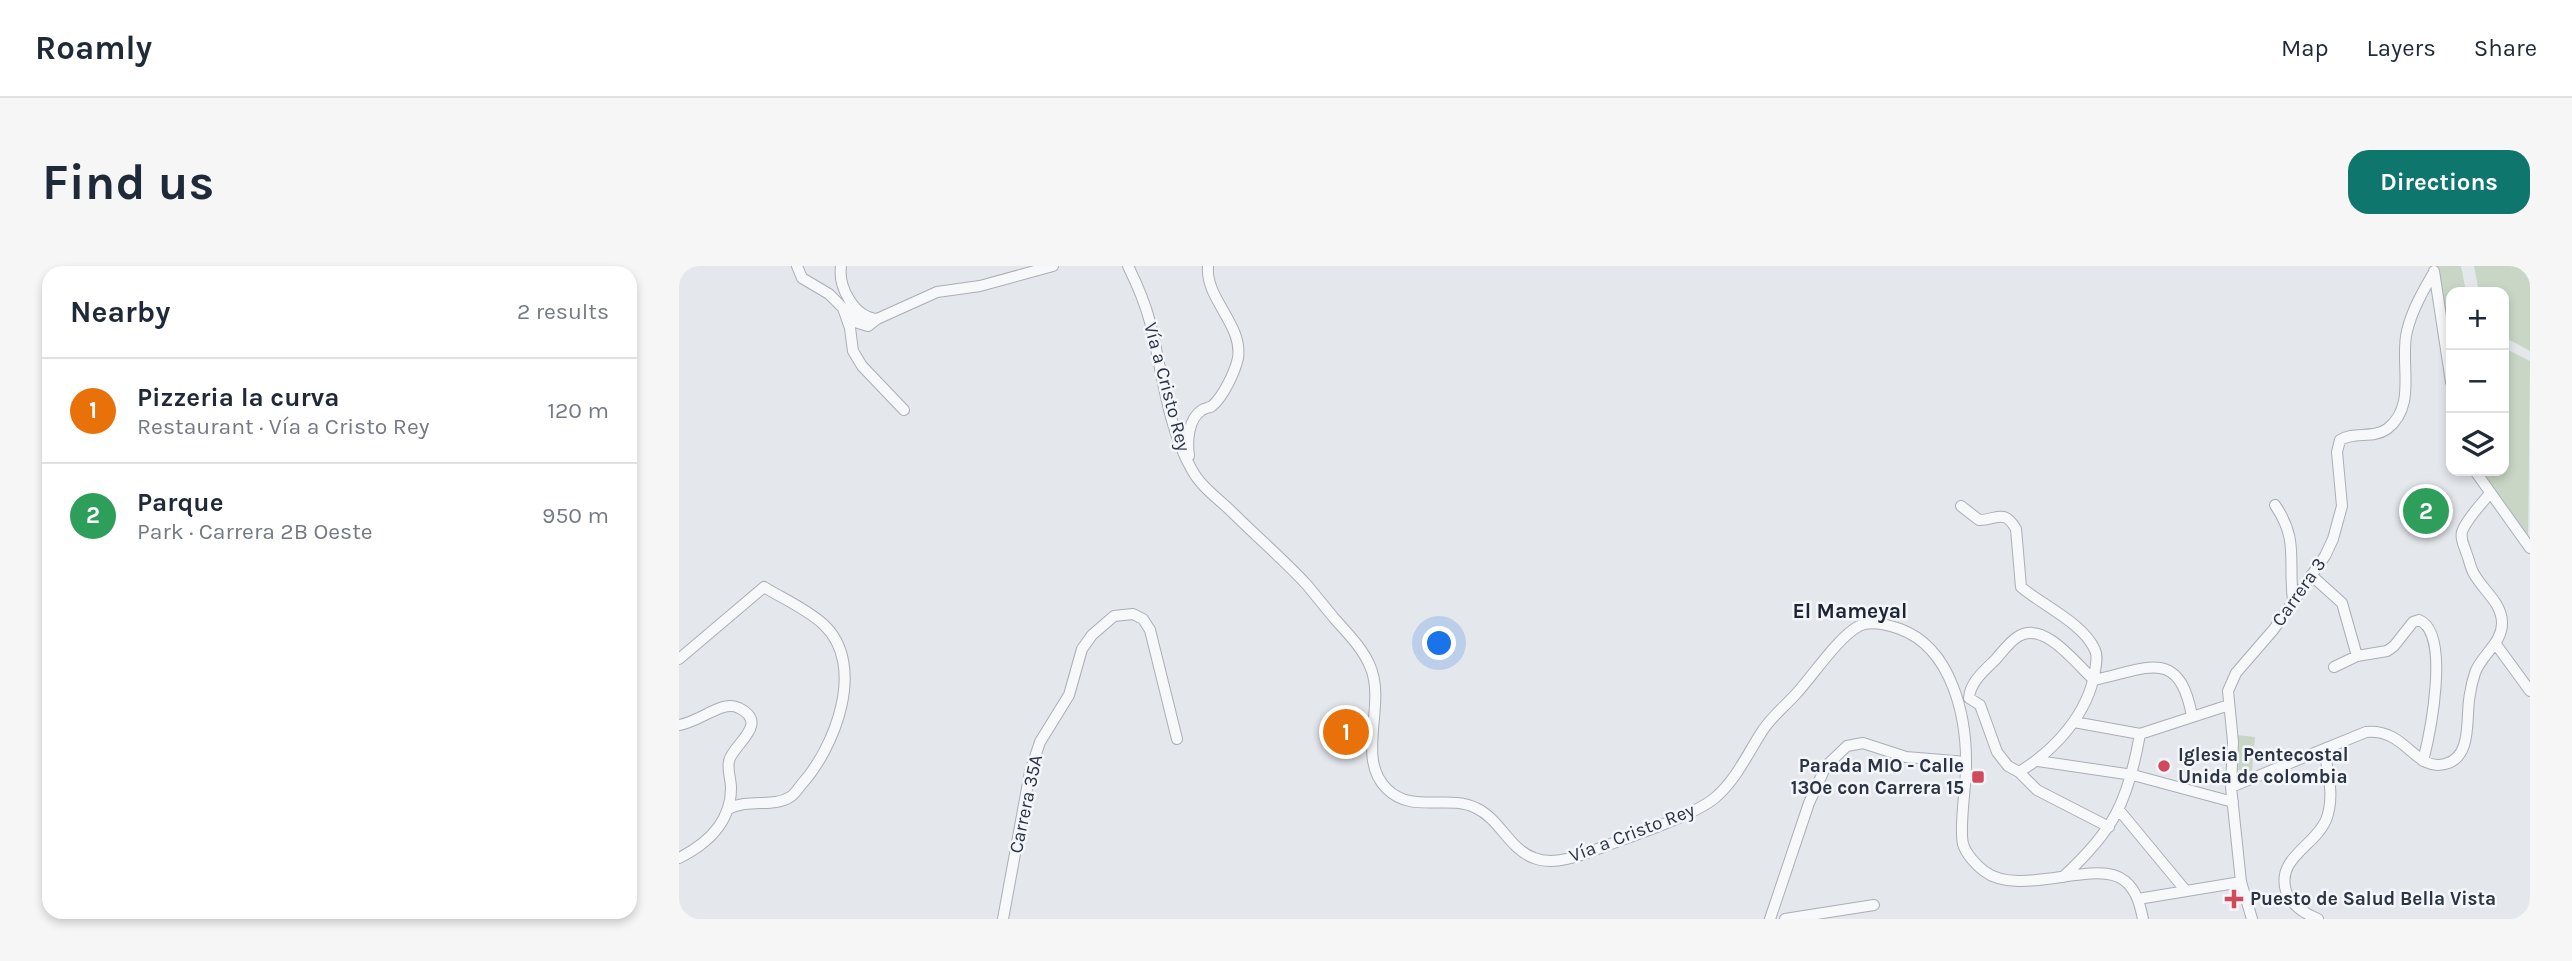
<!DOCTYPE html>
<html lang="en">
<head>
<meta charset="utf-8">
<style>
  body { margin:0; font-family:Karla,sans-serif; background:#f6f6f7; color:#1f2937 }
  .controls { position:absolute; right:21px; top:21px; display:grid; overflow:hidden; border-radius:14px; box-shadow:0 4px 10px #0003 }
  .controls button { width:63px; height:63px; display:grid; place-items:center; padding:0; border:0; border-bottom:2px solid #e0e1e3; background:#fff; color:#1f2937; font:35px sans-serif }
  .you { position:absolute; left:761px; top:378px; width:24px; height:24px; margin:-18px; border:5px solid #fff; border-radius:50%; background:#1a73e8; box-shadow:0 0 0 10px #1a73e833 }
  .badge { display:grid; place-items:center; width:46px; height:46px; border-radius:50%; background:#0f766e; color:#fff; font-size:23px; font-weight:700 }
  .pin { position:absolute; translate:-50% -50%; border:4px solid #fff; box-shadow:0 2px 7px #0006 }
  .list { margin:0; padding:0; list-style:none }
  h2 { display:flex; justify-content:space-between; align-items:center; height:91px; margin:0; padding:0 28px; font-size:30px }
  h2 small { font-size:23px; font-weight:400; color:#747a83 }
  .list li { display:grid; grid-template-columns:46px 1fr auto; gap:21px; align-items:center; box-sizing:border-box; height:105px; padding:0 28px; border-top:2px solid #e0e1e3 }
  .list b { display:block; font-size:26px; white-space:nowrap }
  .list p { margin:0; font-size:23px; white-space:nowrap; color:#747a83 }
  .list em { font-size:23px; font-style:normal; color:#747a83 }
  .icon { flex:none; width:38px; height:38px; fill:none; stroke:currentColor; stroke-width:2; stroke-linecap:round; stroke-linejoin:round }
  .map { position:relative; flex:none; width:1851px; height:653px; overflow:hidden; border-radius:21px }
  header { display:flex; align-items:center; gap:42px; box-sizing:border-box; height:98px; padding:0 35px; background:#fff; border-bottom:2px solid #e0e1e3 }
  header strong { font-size:33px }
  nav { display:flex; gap:38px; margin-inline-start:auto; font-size:24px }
  .intro { display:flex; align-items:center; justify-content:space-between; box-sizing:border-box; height:168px; padding:0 42px }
  h1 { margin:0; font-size:49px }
  .button { padding:18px 32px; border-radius:21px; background:#0f766e; color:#fff; font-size:24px; font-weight:700 }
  main { display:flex; gap:42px; padding:0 42px }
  aside { flex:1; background:#fff; border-radius:21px; box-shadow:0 4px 10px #0003 }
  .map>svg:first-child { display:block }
  .green { fill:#c9d6c5 }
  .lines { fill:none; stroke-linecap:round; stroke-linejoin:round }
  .minor-casing { stroke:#a9aeb7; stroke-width:12 }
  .minor { stroke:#f7f8fa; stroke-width:10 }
  .poi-dot { fill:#d1495b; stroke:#f4f6f9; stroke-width:2.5 }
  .labels { text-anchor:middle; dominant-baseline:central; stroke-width:5; stroke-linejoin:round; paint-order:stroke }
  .street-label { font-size:19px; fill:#2b3445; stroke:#f4f6f9 }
  .poi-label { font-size:19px; font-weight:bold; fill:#2b3445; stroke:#f4f6f9; text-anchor:start }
  .neighbourhood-label { font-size:21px; font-weight:bold; fill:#1d2536; stroke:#f4f6f9 }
</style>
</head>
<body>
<header>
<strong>Roamly</strong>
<nav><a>Map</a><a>Layers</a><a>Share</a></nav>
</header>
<div class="intro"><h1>Find us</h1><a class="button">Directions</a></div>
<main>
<aside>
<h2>Nearby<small>2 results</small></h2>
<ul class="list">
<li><span class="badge" style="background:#e8710a">1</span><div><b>Pizzeria la curva</b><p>Restaurant · Vía a Cristo Rey</p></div><em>120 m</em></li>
<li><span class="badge" style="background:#2e9e5b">2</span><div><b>Parque</b><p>Park · Carrera 2B Oeste</p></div><em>950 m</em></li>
</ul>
</aside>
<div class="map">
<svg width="1851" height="653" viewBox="0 0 1851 653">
  <rect width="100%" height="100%" fill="#e4e7ec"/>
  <!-- green -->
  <path class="green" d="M1754,0h28l5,26h-15v90z
    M1795,0h56v85l-26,-14v-45h-25z
    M1825,82l26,13 -2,180 -53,-70h29z
    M1557,469l19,2 -3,34 -18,-1z"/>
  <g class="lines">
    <!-- minor casing -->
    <g class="minor-casing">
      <path id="minor" d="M118,0l5,12 27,16 29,29 10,3 9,-7
        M162,0c-3,21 13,51 36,53l60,-27 43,-6 73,-20
        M449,0c9,18 17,37 22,56 12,47 17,105 42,148 9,17 28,30 41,43 24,24 51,47 74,72 9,11 18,22 27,33 13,15 28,29 36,48 17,39 -15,92 17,123 25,25 61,5 89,19 24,11 33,41 58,50 23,9 52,-5 74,-13 27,-10 90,-31 109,-49 19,-17 30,-41 44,-63 9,-15 22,-25 34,-38 17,-18 43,-58 64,-69 12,-6 29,-1 41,3 52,19 67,88 66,138 0,21 -7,59 -3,77 3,10 13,21 21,27 36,28 113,-14 141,10 12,10 15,24 18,38
        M1755,5l17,111
        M164,42l7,20 3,23 9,15 42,44
        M510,190c-2,-15 -1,-37 13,-46 3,-2 7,-2 10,-4 11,-9 23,-34 26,-48 5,-34 -33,-59 -30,-92
        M1796,205l55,77
        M1596,239c24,35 13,55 18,95
        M1282,240l18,14c18,0 25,-12 37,9l5,58c21,18 62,36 74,63 3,6 1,14 0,21 -7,43 -40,79 -76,101
        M1632,309l31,28 15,53
        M1816,377l35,48
        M0,393l85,-72c18,11 44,23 59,37 45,41 11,125 -22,161 -3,4 -7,10 -11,12 -17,11 -41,1 -62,12
        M1655,401l23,-11 30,-5 7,-5 19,-24 6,-2c32,13 11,114 4,141
        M1415,414c53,-11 85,-34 98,36
        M1290,432l11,7 17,47 11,14 11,6 18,18 72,37
        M1290,432c1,-16 16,-28 27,-39 7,-8 14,-18 23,-23 26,-15 57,28 75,44
        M1395,456l66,12 89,-29
        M0,459c21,-3 44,-26 60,-17 32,16 -7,37 -10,53 -2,9 2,18 2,27 0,34 -24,56 -52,70
        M1359,495l95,14 100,27
        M1552,521l135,-55c40,-4 49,40 79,32 29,-7 20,-49 25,-70 1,-7 3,-15 5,-21 6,-18 28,-30 27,-51 -1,-21 -20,-32 -29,-50 -3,-6 -4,-13 -7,-20 -2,-7 -6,-13 -4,-20 4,-13 20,-28 28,-39
        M1440,544l67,81
        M1384,611c51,-47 65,-75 77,-143
        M1459,633l103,-17
        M324,653l27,-147 10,-30 29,-47 13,-46 10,-14 22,-19 19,-2 10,5 7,11 27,109
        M1091,653l39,-116 17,-37 21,-20 16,-3 43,14 60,5
        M1106,653l89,-14
        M1573,653l-11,-37 -10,-95 2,-45 -5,-51 8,-18 38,-44 51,-73 8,-17 9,-33 -5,-54 3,-12c14,-9 33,-1 47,-11 31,-23 12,-67 20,-98 5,-21 16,-40 27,-59
        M1639,653c-13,-5 -28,-15 -32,-28 -10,-33 29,-45 40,-71 9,-23 2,-47 -2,-70"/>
    </g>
    <!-- minor -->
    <use href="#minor" class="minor"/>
  </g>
  <!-- markers -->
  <g class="poi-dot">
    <circle cx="1485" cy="500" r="7"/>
    <rect x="1292" y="504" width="14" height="14" rx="3.5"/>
    <path d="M1551.5 622.5h7v7h7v7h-7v7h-7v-7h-7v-7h7z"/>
  </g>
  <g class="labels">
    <!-- street labels -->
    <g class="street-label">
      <text transform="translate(488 121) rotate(75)">Vía a Cristo Rey</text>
      <text transform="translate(1620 326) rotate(-55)">Carrera 3</text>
      <text transform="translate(347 538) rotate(-78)">Carrera 35A</text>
      <text transform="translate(953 567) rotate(-21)">Vía a Cristo Rey</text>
    </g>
    <!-- poi labels -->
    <g class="poi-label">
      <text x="1499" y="489">Iglesia Pentecostal<tspan x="1499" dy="22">Unida de colombia</tspan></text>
      <text x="1285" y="500" text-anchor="end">Parada MIO - Calle<tspan x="1285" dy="22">13Oe con Carrera 15</tspan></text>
      <text x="1571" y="633">Puesto de Salud Bella Vista</text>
    </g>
    <!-- neighbourhood labels -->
    <g class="neighbourhood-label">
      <text x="1171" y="345">El Mameyal</text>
    </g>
  </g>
</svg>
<div class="controls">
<button>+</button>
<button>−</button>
<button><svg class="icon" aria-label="layers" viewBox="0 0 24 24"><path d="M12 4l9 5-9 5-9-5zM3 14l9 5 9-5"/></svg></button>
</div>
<div class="you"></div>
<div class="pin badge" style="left:667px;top:466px;background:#e8710a">1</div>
<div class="pin badge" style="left:1747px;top:245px;background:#2e9e5b">2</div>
</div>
</main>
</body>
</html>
